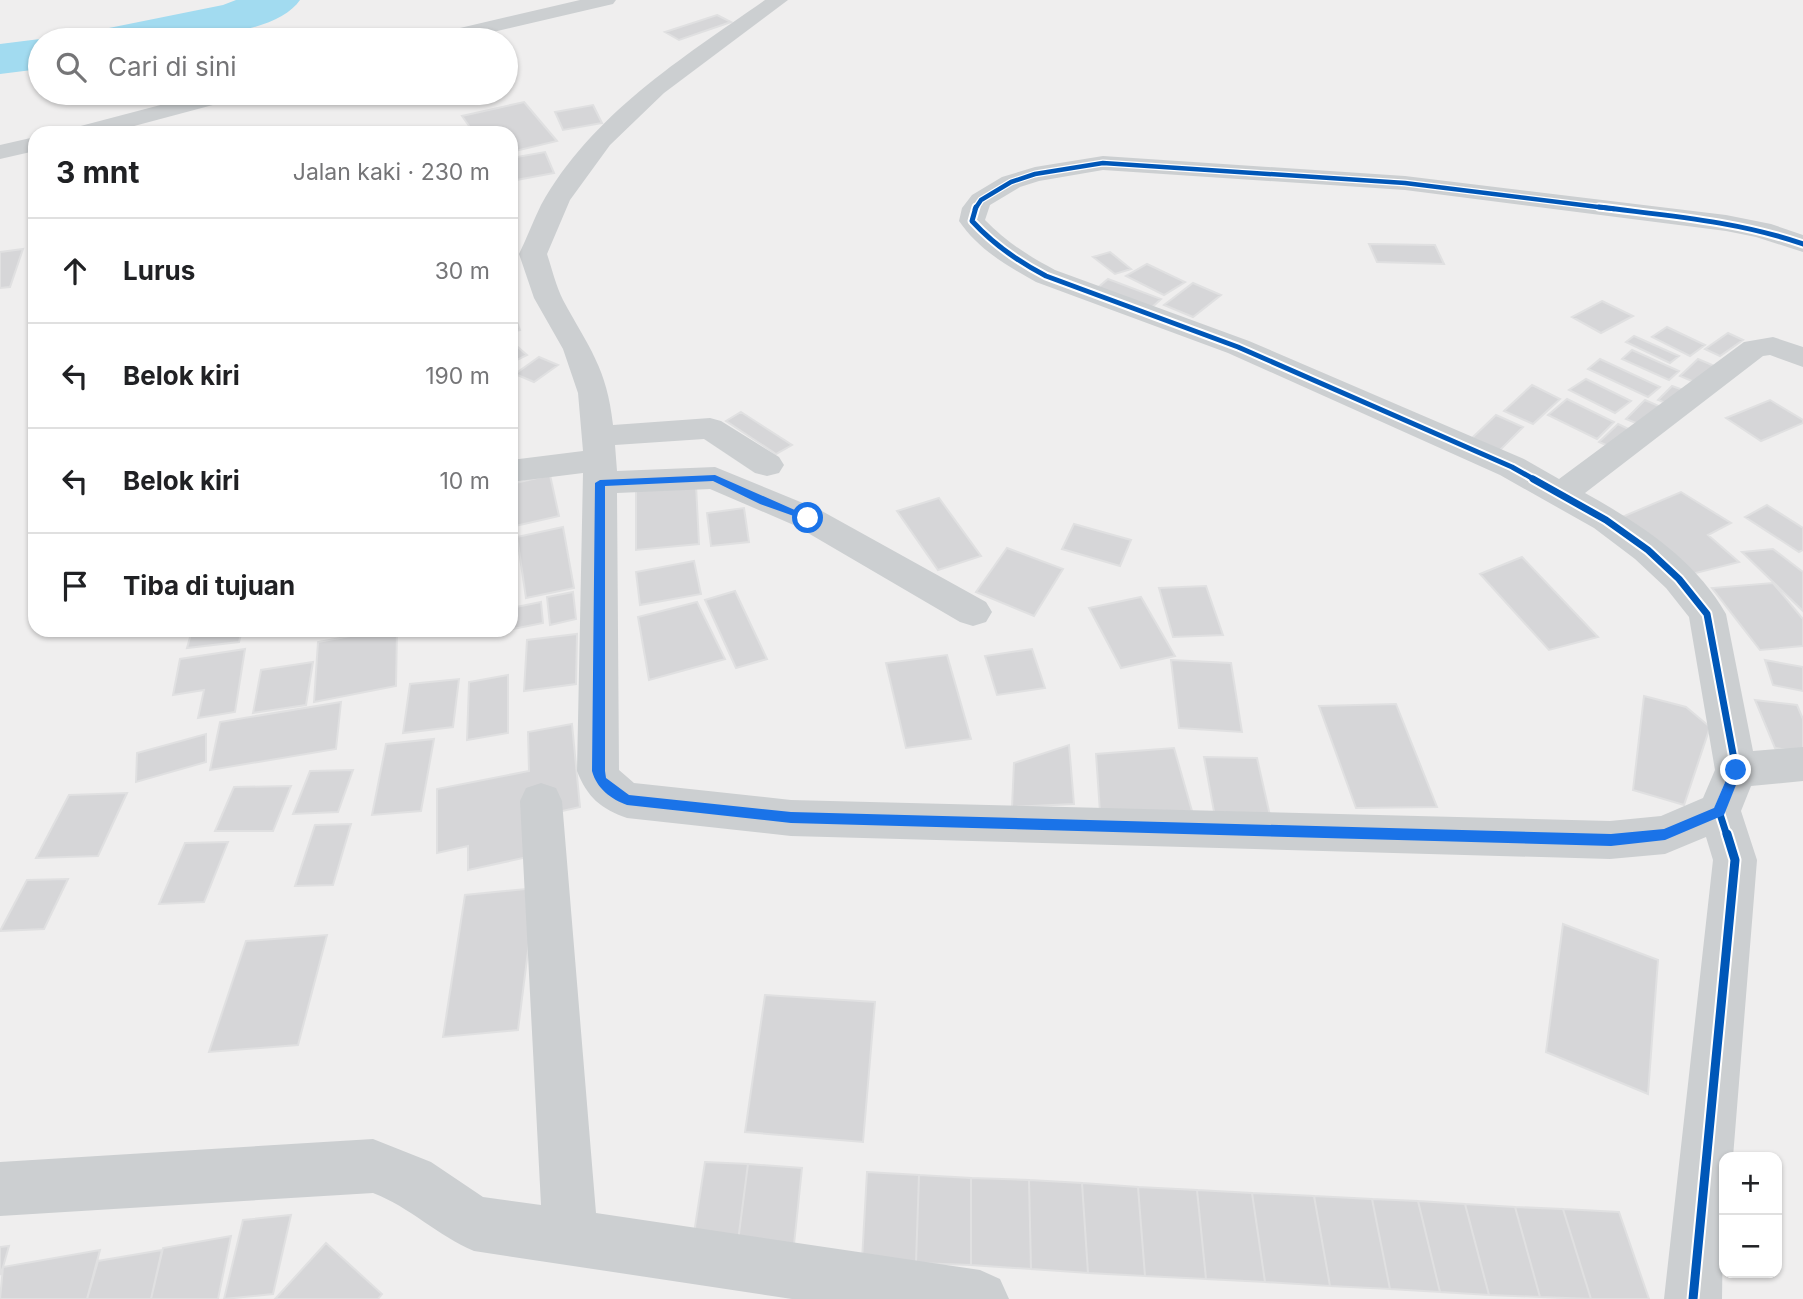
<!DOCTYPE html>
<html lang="id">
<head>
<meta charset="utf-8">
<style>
  body { margin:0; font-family:Inter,sans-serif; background:#f2f2f2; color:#202124 }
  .controls { position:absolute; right:21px; bottom:21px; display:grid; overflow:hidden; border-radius:14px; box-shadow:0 2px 5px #0004 }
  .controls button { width:63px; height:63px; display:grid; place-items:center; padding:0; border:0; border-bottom:2px solid #e0e0e0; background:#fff; color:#202124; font:35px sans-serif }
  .stop { position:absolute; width:21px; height:21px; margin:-16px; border:5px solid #1a73e8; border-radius:50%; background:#fff }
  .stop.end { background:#1a73e8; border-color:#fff; box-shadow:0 2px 7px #0008 }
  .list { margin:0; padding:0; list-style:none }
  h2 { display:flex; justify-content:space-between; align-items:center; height:91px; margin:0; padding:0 28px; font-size:30px }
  h2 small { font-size:23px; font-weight:400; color:#757577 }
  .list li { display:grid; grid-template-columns:46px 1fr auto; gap:21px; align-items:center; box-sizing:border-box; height:105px; padding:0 28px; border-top:2px solid #e0e0e0 }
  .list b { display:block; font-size:26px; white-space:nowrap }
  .list em { font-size:23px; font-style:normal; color:#757577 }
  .icon { flex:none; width:38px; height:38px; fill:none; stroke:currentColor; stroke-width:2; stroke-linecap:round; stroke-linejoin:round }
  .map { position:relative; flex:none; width:1803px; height:1299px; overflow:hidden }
  .search { position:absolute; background:#fff; box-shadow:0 2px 5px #0004; left:28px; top:28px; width:490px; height:77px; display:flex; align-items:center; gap:18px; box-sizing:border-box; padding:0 24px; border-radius:38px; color:#757577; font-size:26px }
  .panel { position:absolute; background:#fff; box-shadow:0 2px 5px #0004; left:28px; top:126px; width:490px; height:511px; border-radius:21px }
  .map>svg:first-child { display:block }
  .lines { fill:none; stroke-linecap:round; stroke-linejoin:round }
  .river { fill:#a2dbf0; fill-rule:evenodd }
  .building { fill:#d6d6d8; stroke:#e0e0e1; stroke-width:2 }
  .minor { fill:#cccfd1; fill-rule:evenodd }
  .cycleway-far3-casing { stroke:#fff; stroke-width:7 }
  .cycleway-far2-casing { stroke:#fff; stroke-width:9 }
  .cycleway-far1-casing { stroke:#fff; stroke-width:11 }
  .cycleway-casing { stroke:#fff; stroke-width:13 }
  .cycleway-far3 { stroke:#0057b8; stroke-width:4.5 }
  .cycleway-far2 { stroke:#0057b8; stroke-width:5 }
  .cycleway-far1 { stroke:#0057b8; stroke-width:7 }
  .cycleway { stroke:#0057b8; stroke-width:9 }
  .route { fill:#1a73e8 }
</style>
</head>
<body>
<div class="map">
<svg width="1803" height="1299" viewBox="0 0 1803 1299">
  <rect width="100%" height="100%" fill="#efeeee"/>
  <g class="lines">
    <!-- river -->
    <path class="river" d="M236,0h64c-29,43 -160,42 -209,40l8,-10 124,-25z
      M40,39l5,1h-5v29l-40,5v-30z"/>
  </g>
  <!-- building -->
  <path class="building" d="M717,15l14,7 -52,18 -14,-8z
    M524,102l33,39 -46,11v-19h-37l-12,-17z
    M593,105l9,18 -39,7 -8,-18z
    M545,152l9,21 -43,8v-23z
    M1369,244l66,1 9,19 -67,-2z
    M23,249l-13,38 -10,1v-36z
    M1110,252l21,17 -16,5 -22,-17z
    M1147,264l38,18 -21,13 -38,-19z
    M1108,279l53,20 -12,11 -54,-20z
    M1193,283l28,12 -28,22 -29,-12z
    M1602,301l31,15 -32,17 -29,-16z
    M511,306l9,24 -9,2z
    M1667,327l38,18 -15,11 -38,-19z
    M1728,333l15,7 -23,16 -15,-7z
    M1634,336l45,20 -9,7 -44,-21z
    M511,341l16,14 -16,8z
    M1632,350l47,21 -10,9 -47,-21z
    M539,357l19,8 -24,17 -19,-8z
    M1600,359l60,28 -12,10 -60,-28z
    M1698,359l19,8 -18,17 -19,-8z
    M1586,379l45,22 -16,12 -46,-23z
    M1532,385l28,14 -27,25 -29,-13z
    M1672,386l14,5 -13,15 -15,-6z
    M1567,399l47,23 -17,17 -49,-24z
    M1645,400l16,7 -18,19 -17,-7z
    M1770,400l33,20v3l-42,18 -35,-23z
    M741,412l51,33 -16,9 -50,-33z
    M1496,415l27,12 -24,24 -27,-13z
    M1618,424l15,7 -18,18 -16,-7z
    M550,475l9,41 -48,11v-43z
    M696,485l3,59 -63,6v-60z
    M1681,492l50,31 -23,12 31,27 -47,12 -70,-57z
    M939,498l42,58 -43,14 -41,-59z
    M1767,505l36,23v22l-4,2 -54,-35z
    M744,508l5,34 -38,4 -4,-33z
    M1074,524l57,16 -11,26 -58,-17z
    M563,527l11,61 -48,10 -9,-61z
    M1007,548l56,21 -29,47 -58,-24z
    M1773,549l30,23v39l-61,-59z
    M1522,557l76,80 -49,13 -69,-76z
    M694,561l7,33 -61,11 -4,-33z
    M1773,583l30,36v27l-43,4 -48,-62z
    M1206,586l17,49 -50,2 -14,-49z
    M735,591l32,68 -31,9 -31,-68z
    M573,592l3,27 -26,6 -3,-28z
    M1141,597l34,59 -54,12 -32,-60z
    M541,602l2,21 -30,6 -2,-21z
    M697,602l28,57 -76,21 -11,-63z
    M192,630h50l-3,12 -52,6z
    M383,630h14l-1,56 -82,16 4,-60z
    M577,634l-1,50 -52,7 3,-51z
    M245,649l-10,63 -37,6 6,-28 -31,5 7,-36z
    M1032,649l13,39 -48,7 -12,-39z
    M947,655l24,84 -65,9 -20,-85z
    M1171,660l60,3 11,69 -63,-4z
    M1765,660l38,7v24l-30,-6z
    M313,662l-7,43 -53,8 8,-43z
    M508,675v58l-41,7 2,-58z
    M459,679l-6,48 -50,6 7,-49z
    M1644,696l42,11 24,20 -26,78 -51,-15z
    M1755,700l42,5 6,14v33l-28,-4z
    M341,702l-5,47 -126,21 10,-48z
    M1396,704l41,103 -81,1 -37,-102z
    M572,724l8,83 -31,7 2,38 -83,18v-24l-31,7v-64l92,-18 -1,-39z
    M206,734v28l-70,20 1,-29z
    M434,739l-13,72 -49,4 14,-71z
    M1069,745l5,59 -62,3 2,-44z
    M1174,748l18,63 -92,1 -4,-58z
    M1204,757l53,1 16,71 -56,-1z
    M353,770l-15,42 -45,2 17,-43z
    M291,786l-18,45h-58l19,-44z
    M127,793l-29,63 -62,2 33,-63z
    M351,824l-18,61 -38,1 20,-61z
    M228,842l-24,60 -45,2 26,-61z
    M68,879l-24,50 -44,2 27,-51z
    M536,888l-18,142 -75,7 22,-142z
    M1563,924l95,36 -10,134 -102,-42z
    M327,935l-29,110 -89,7 37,-111z
    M765,995l110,7 -12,140 -118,-10z
    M705,1162l43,2 -11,85 -45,-3z
    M748,1164l54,4 -9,86 -56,-5z
    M867,1172l52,3 -3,88 -54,-3z
    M919,1175l52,3v87l-55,-2z
    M971,1178l58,2 2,89 -60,-4z
    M1029,1180l53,3 6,90 -57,-4z
    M1082,1183l56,4 7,89 -57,-3z
    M1138,1187l59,3 9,89 -61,-3z
    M1197,1190l55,3 13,89 -59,-3z
    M1252,1193l62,3 16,90 -65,-4z
    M1314,1196l58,3 18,90 -60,-3z
    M1372,1199l46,2 22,91 -50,-3z
    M1418,1201l47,3 24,91 -49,-3z
    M1465,1204l50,3 25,90 -51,-2z
    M1515,1207l48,2 28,90 -51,-2z
    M1563,1209l56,3 30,87h-58z
    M291,1215l-18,79 -49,5 19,-79z
    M231,1236l-13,63h-67l12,-51z
    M326,1243l56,51 -4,5h-103z
    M9,1246l-6,21 -3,8v-28z
    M100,1250l-13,49h-87l3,-32z
    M162,1250l-11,49h-64l11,-38z"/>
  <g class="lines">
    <!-- minor -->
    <path class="minor" d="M580,0h36l-3,4 -154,36h-36l3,-4z
      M765,0h23l-124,93 -54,52 -40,55 -23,54c5,15 9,32 16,46 26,48 44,68 50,125l97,-7 11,3 58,36 5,8 -5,8 -12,3 -12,-3 -51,-34 -89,6 2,26 98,-4 105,43 166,92 6,10 -6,10 -13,4 -13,-4 -164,-96 -86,-37 -93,4 2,277 15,13 157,17 819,21 51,-5 42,-18 12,-28 -26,-153 -23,-29 -31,-29 -41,-31 -94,-53 -272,-122 -192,-71c-29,-16 -58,-33 -77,-61l3,-13 10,-13 30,-18 33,-10 68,-11 302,20 321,39 45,9 32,11v17l-47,-15 -30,-6 -321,-41 -302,-20 -64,11 -19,6 -30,18 -5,15c21,22 44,36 70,50l194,71 275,118 35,20 185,-137 29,-5 30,10v20l-33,-12 -7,1 -178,137c54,30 110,66 141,121l27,137 50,-4v34l-52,5 -10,25 16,49 -24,297h-9l-2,142h-58l49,-439 -7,-23 -41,17 -55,5 -819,-23 -164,-18c-26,-9 -40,-21 -50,-47l6,-298 -72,9v-22l72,-9 -5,-58 -15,-44 -29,-51 -15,-44c8,-16 14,-33 22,-49 51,-91 141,-147 224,-205z
      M206,93h36l-3,5 -131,35h-39l4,-5z
      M35,137v14l-35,8v-14z
      M541,783l15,5 6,13 34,412 384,57 20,9 9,20h-217l-318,-48c-36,-15 -64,-44 -101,-58l-373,23v-54l373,-23 58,23 52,35 58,8 -21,-404 6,-13z"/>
    <!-- cycleway-far3 casing -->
    <g class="cycleway-far3-casing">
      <path id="cycleway-far3" d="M975,209l6,-9 30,-18 24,-8 68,-11 302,20 209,26"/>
    </g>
    <!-- cycleway-far2 casing -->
    <g class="cycleway-far2-casing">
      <path id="cycleway-far2" d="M976,207l-4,14c22,24 45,40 74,55l192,71 274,120 25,14
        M1599,207c70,9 138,14 204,37"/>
    </g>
    <!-- cycleway-far1 casing -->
    <g class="cycleway-far1-casing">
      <path id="cycleway-far1" d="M1533,479l73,41 42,30 31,29 28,35 29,156 -17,41 8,25"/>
    </g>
    <!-- cycleway casing -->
    <g class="cycleway-casing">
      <path id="cycleway" d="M1693,1299l42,-439 -8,-26"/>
    </g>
    <!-- cycleway-far3 -->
    <use href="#cycleway-far3" class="cycleway-far3"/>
    <!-- cycleway-far2 -->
    <use href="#cycleway-far2" class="cycleway-far2"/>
    <!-- cycleway-far1 -->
    <use href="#cycleway-far1" class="cycleway-far1"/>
    <!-- cycleway -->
    <use href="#cycleway" class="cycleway"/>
  </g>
  <!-- route -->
  <path class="route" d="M715,475l98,43 -8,2 -45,-16 -47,-23 -108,5v285l1,7 23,17 162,17 820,22 53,-5 50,-21 18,-42h9l1,4 -18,45 -59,25 -54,6 -820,-23 -164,-18c-16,-6 -30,-16 -35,-34l3,-288 5,-3z"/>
</svg>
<div class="controls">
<button>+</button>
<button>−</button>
</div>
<div class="stop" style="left:808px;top:518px"></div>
<div class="stop end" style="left:1736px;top:770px"></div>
<div class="search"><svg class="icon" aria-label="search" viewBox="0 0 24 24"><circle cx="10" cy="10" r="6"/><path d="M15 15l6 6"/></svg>Cari di sini</div>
<section class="panel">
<h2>3 mnt<small>Jalan kaki · 230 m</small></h2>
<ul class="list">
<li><svg class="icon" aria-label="ahead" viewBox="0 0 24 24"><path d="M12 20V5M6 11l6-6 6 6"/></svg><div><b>Lurus</b></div><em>30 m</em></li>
<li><svg class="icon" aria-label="left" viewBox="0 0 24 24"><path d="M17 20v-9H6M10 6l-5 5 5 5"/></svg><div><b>Belok kiri</b></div><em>190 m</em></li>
<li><svg class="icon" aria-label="left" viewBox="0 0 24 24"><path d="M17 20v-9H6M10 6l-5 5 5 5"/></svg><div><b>Belok kiri</b></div><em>10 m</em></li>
<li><svg class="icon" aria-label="arrive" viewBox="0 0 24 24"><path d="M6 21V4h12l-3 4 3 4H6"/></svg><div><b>Tiba di tujuan</b></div></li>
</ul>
</section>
</div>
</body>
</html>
